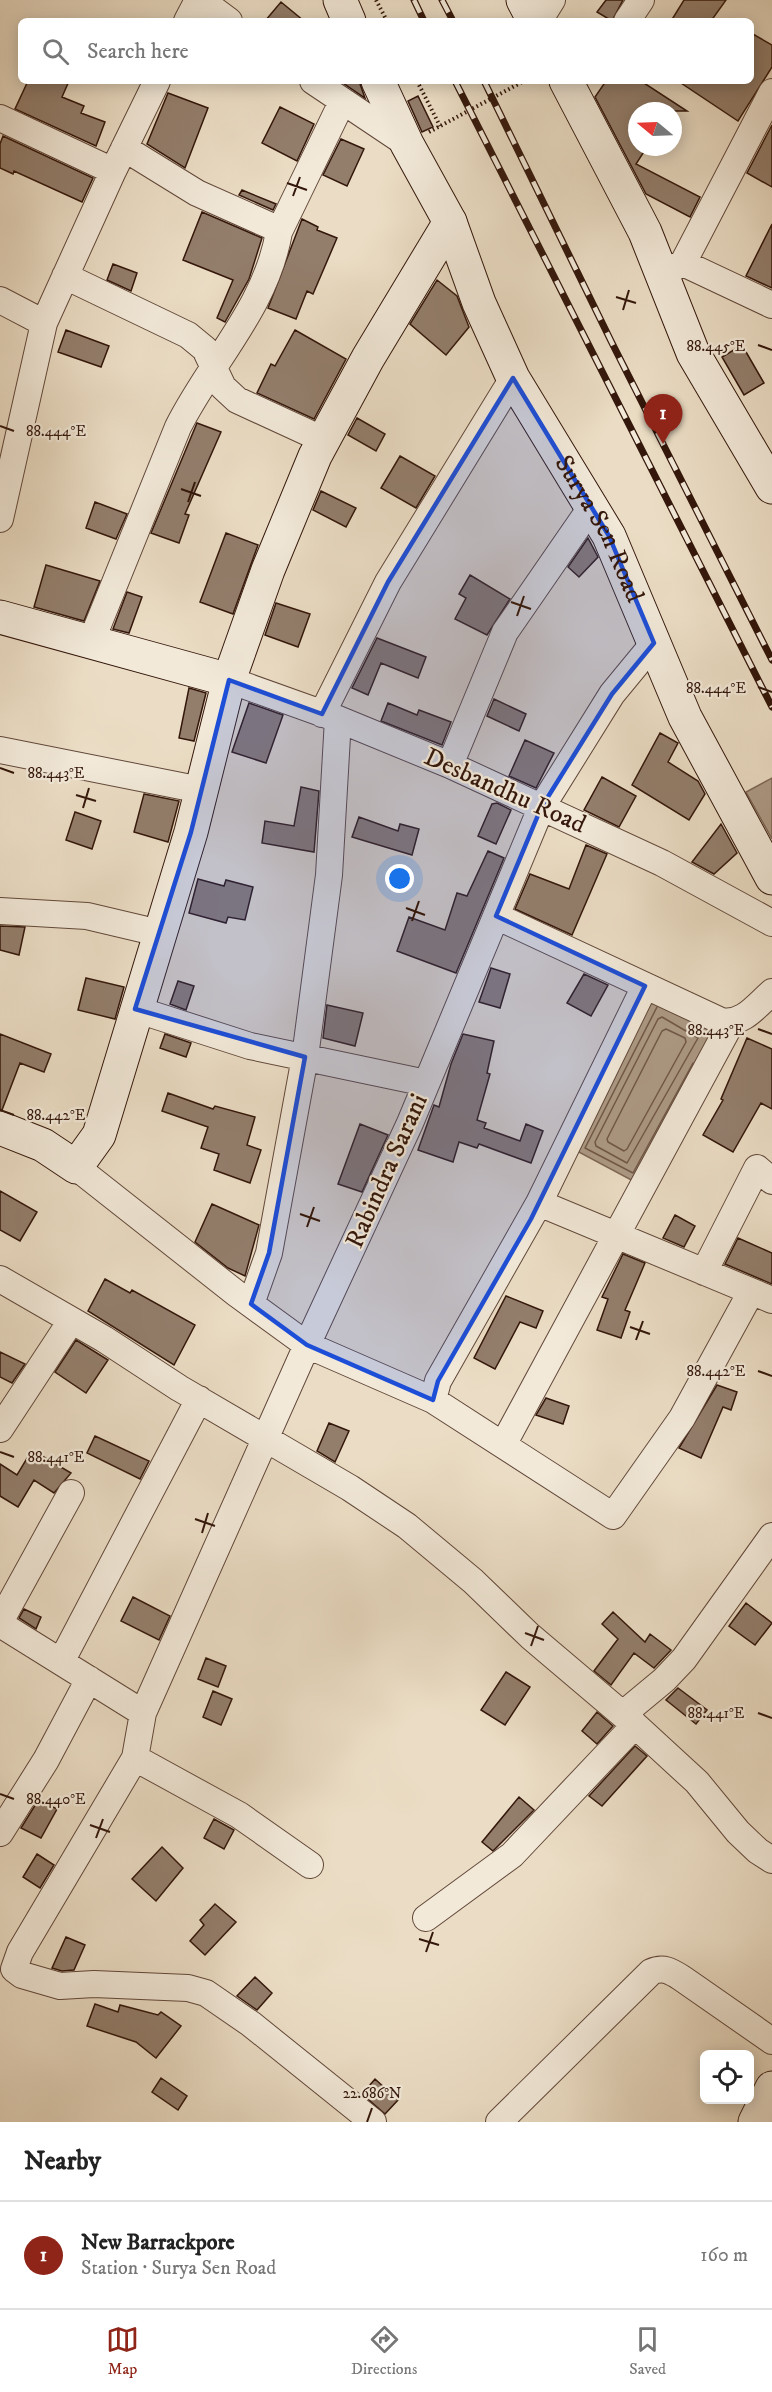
<!DOCTYPE html>
<html lang="en">
<head>
<meta charset="utf-8">
<style>
  body { margin:0; font-family:"IM FELL DW Pica",serif; background:#f6f6f6; color:#222 }
  .controls { position:absolute; right:18px; bottom:18px; display:grid; overflow:hidden; border-radius:9px; box-shadow:0 3px 15px #0003 }
  .controls button { width:54px; height:54px; display:grid; place-items:center; padding:0; border:0; border-bottom:2px solid #e0e0e0; background:#fff; color:#222; font:30px sans-serif }
  .compass { position:absolute; left:628px; top:102px; width:54px; height:54px; border-radius:50%; background:#fff; box-shadow:0 3px 15px #0003; rotate:289deg }
  .you { position:absolute; left:400px; top:879px; width:21px; height:21px; margin:-15px; border:4px solid #fff; border-radius:50%; background:#1a73e8; box-shadow:0 0 0 9px #1a73e833 }
  .badge { display:grid; place-items:center; width:39px; height:39px; border-radius:50%; background:#8f2418; color:#fff; font-size:20px; font-weight:700 }
  .pin { position:absolute; translate:-50% -50px; filter:drop-shadow(0 2px 3px #0008) }
  .pin::after { content:''; position:absolute; top:32px; width:21px; height:18px; background:inherit; clip-path:polygon(0 0,100% 0,50% 100%) }
  .list { margin:0; padding:0; list-style:none }
  h2 { display:flex; justify-content:space-between; align-items:center; height:78px; margin:0; padding:0 24px; font-size:26px }
  h2 small { font-size:20px; font-weight:400; color:#767676 }
  .list li { display:grid; grid-template-columns:39px 1fr auto; gap:18px; align-items:center; box-sizing:border-box; height:108px; padding:0 24px; border-top:2px solid #e0e0e0 }
  .list b { display:block; font-size:22px; white-space:nowrap }
  .list p { margin:0; font-size:20px; white-space:nowrap; color:#767676 }
  .list em { font-size:20px; font-style:normal; color:#767676 }
  .icon { flex:none; width:33px; height:33px; fill:none; stroke:currentColor; stroke-width:2; stroke-linecap:round; stroke-linejoin:round }
  .map { position:relative; flex:none; width:772px; height:2122px; overflow:hidden }
  .search { position:absolute; background:#fff; box-shadow:0 3px 15px #0003; left:18px; right:18px; top:18px; height:66px; display:flex; align-items:center; gap:15px; box-sizing:border-box; padding:0 21px; border-radius:9px; color:#767676; font-size:22px }
  .sheet { height:186px; background:#fff }
  nav { display:flex; justify-content:space-around; align-items:center; box-sizing:border-box; height:84px; border-top:2px solid #e0e0e0; background:#fff; font-size:16px; color:#767676 }
  nav a { display:grid; justify-items:center; gap:3px }
  nav .on { color:#8f2418 }
  .map>svg:first-child { display:block }
  .water { fill:#ad9a86; stroke:#7d6655; stroke-width:1.5 }
  .lines { fill:none; stroke-linecap:round; stroke-linejoin:round }
  .shore { stroke:#705848; stroke-width:1.5 }
  .building { fill:#937e6c; stroke:#34170b; stroke-width:1.5 }
  .street-casing { stroke:#62483a; stroke-width:28 }
  .secondary-casing { stroke:#34170b; stroke-width:35 }
  .path { stroke:#34170b; stroke-width:4; stroke-dasharray:1.5 3; stroke-linecap:butt }
  .street { stroke:#f2e9d9; stroke-width:26 }
  .secondary { stroke:#f2e9d9; stroke-width:33 }
  .rail-casing { stroke:#34170b; stroke-width:7 }
  .rail { stroke:#f2e9d9; stroke-width:4.5; stroke-dasharray:14; stroke-linecap:butt }
  .marked { fill:#1d4ed8; fill-opacity:0.2; stroke:#1d4ed8; stroke-width:4.5; stroke-linejoin:round }
  .ticks { fill:none; stroke:#34170b; stroke-width:2 }
  .labels { text-anchor:middle; dominant-baseline:central; stroke-width:4.5; stroke-linejoin:round; paint-order:stroke }
  .street-label { font-size:26px; fill:#34170b; stroke:#f2e9d9 }
  .ticks-label { font-size:15px; text-anchor:middle; fill:#34170b; stroke:#f2e9d9; stroke-width:4.5; stroke-linejoin:round; paint-order:stroke }
</style>
</head>
<body>
<div class="map">
<svg width="772" height="2122" viewBox="0 0 772 2122">
  <rect width="100%" height="100%" fill="#ebddc5"/>
  <filter id="stains"><feTurbulence type="fractalNoise" baseFrequency=".00333" numOctaves="4"/><feColorMatrix values="0 0 0 0 .2 0 0 0 0 .09 0 0 0 0 .02 0 0 0 .5 -.17"/></filter>
  <radialGradient id="worn" r=".72"><stop offset=".6" stop-color="#630" stop-opacity="0"/><stop offset="1" stop-color="#630" stop-opacity=".3"/></radialGradient>
  <!-- water -->
  <path class="water" d="M772,778v61l-26,-47z
    M653,998l65,32 -83,152 -60,-32z"/>
  <g class="lines">
    <!-- shore -->
    <path class="shore" d="M657,1007l-72,141 48,25 60,-110
      M662,1017l36,21 -71,125 -31,-17 -1,-4 63,-123z
      M666,1029l19,9 1,4 -59,107 -3,2 -16,-9 -1,-3 55,-108z"/>
  </g>
  <!-- building -->
  <path class="building" d="M606,0h17l-11,21 -15,-9z
    M684,0h42l-15,21h-40z
    M281,2l23,19h-39z
    M751,33l21,12v22l-34,54 -60,-40h73z
    M28,81h41l-7,16 22,9 -3,7 24,9 -9,24 -81,-37z
    M340,81h19l6,17z
    M606,81h35l46,30h-50v36h10l-11,17 64,33 -10,20 -44,-23 -51,-97z
    M168,93l40,15 -23,60 -38,-24z
    M418,96l15,31 -11,5 -14,-31z
    M280,107l34,17 -17,37 -35,-18z
    M772,125v62l-25,-14z
    M3,136l90,42 -11,24 -68,-31 -1,3 -13,-6v-24z
    M341,139l23,10 -17,37 -24,-11z
    M242,190l34,14 -3,6 -34,-15z
    M202,212l60,26 -13,41 -24,43 -8,-4 16,-38 -50,-20z
    M302,219l16,8 -1,3 20,8 -24,56 -6,-3 -11,28 -28,-11z
    M772,224v64l-26,-12z
    M113,264l24,9 -6,18 -24,-11z
    M437,280l20,16 12,31 -23,28 -36,-31z
    M66,330l43,16 -8,21 -43,-15z
    M295,330l51,29 -32,60 -57,-26 14,-29 4,2z
    M742,345l22,38 -20,12 -22,-38z
    M357,418l28,16 -9,17 -28,-16z
    M197,423l24,9 -36,82 4,1 -10,28 -28,-10z
    M400,456l35,20 -19,32 -35,-20z
    M321,491l35,17 -10,19 -33,-17z
    M95,502l32,12 -11,25 -30,-11z
    M226,533l32,12 -25,69 -33,-12z
    M588,538l10,19 -19,20 -11,-10z
    M46,565l54,16 -16,40 -50,-14z
    M470,575l40,24 -23,36 -32,-16 11,-21 -7,-4z
    M127,592l15,5 -13,36 -16,-4z
    M276,603l34,11 -12,33 -33,-12z
    M377,638l49,19 -8,21 -37,-15 -13,32 -16,-7z
    M189,688l17,5 -12,48 -15,-3z
    M494,699l32,15 -7,17 -32,-15z
    M249,703l34,12 -17,48 -34,-11z
    M388,703l29,12 2,-5 32,12 -9,23 -61,-24z
    M660,733l18,10 -10,19 30,19 7,13 -16,26 -57,-35z
    M525,740l29,13 -18,35 -27,-12z
    M602,777l34,19 -17,31 -35,-17z
    M301,787l18,4 -5,61 -52,-9 3,-22 29,5z
    M144,794l35,7 -11,41 -34,-10z
    M497,803l14,7 -15,34 -18,-8 14,-32z
    M75,812l26,9 -9,28 -26,-9z
    M359,817l39,14 2,-7 19,5 -7,26 -60,-18z
    M721,824l16,29 -23,21 -22,-12z
    M586,845l21,9 -35,81 -57,-26 15,-35 39,15z
    M488,851l16,7 -48,115 -59,-22 12,-34 36,13 12,-37 10,3z
    M198,879l26,7 2,-6 27,7 -8,33 -17,-3 -2,6 -37,-10z
    M0,926l25,1 -6,28 -19,-5z
    M491,968l19,6 -10,34 -21,-6z
    M584,974l24,11 -17,31 -24,-13z
    M86,978l38,9 -9,32 -37,-9z
    M178,981l16,5 -8,24 -16,-6z
    M327,1005l36,8 -8,33 -32,-8z
    M0,1034l51,20 -7,18 -24,-9 -18,47h-2z
    M165,1034l26,9 -5,14 -26,-9z
    M463,1034l31,7 -7,32 3,1 -13,46 9,3 -2,5 36,13 6,-17 17,7 -12,32 -52,-19 -2,4 -18,-6 -6,20 -35,-12 16,-45 5,2 12,-43z
    M747,1038l25,11v60l-11,-6 -28,49 -30,-17 20,-35 -2,-1z
    M168,1093l45,16 2,-3 40,11 -8,28 14,5 -11,33 -36,-13 5,-16 -18,-6 7,-21 -46,-16z
    M360,1124l28,11 -26,57 -24,-8z
    M0,1191l37,21 -17,29 -20,-11z
    M212,1204l47,21 -14,51 -17,-8 -33,-26z
    M675,1215l20,11 -11,21 -21,-9z
    M738,1238l34,15v31l-47,-20z
    M623,1254l22,9 -20,47 5,2 -9,26 -24,-8 11,-31 -6,-2z
    M105,1279l25,14 2,-3 63,35 -21,40 -86,-54z
    M506,1296l37,15 -7,17 -16,-6 -25,47 -21,-11z
    M76,1340l32,20 -22,33 -31,-21z
    M0,1352l25,12 -13,19 -12,-6z
    M717,1385l20,7 -6,18 -8,-3 -22,51 -22,-10z
    M546,1398l23,8 -6,18 -27,-9z
    M329,1423l20,8 -14,31 -18,-11z
    M95,1436l54,25 -9,18 -53,-26z
    M32,1450l39,23 -17,20 -20,-13 -16,27 -18,-11v-32l17,11z
    M133,1597l37,19 -11,24 -38,-19z
    M746,1603l26,20 -17,22 -26,-19z
    M24,1609l17,8 -5,12 -17,-11z
    M613,1612l32,30 5,-8 21,16 -17,18 -20,-15 -23,32 -17,-14 24,-32 -16,-15z
    M206,1658l20,8 -8,21 -20,-8z
    M506,1672l24,15 -25,38 -24,-15z
    M678,1688l29,22 -11,14 -30,-24z
    M213,1691l19,8 -11,26 -18,-8z
    M597,1712l16,14 -16,18 -15,-13z
    M635,1746l12,10 -45,50 -13,-10z
    M519,1797l15,13 -41,41 -11,-9z
    M39,1799l18,10 -16,29 -20,-10z
    M214,1819l20,11 -10,19 -20,-11z
    M162,1847l21,21 -27,33 -24,-22z
    M37,1854l17,11 -14,23 -17,-11z
    M215,1904l21,18 -31,33 -15,-14 14,-16 -4,-5z
    M66,1937l19,8 -11,25 -12,1 -10,-3z
    M255,1977l17,16 -15,17 -20,-14z
    M95,2004l23,8 2,-7 38,10 3,-3 20,14 -25,32 -20,-16 -49,-16z
    M161,2078l26,18 -9,14 -26,-18z
    M375,2079l23,21 -13,14 -23,-20z"/>
  <g class="lines">
    <!-- street casing -->
    <g class="street-casing">
      <path id="street" d="M201,0l28,21
        M187,21l11,-21
        M539,21l13,-21
        M627,21l14,-21
        M313,81l94,63
        M0,118l113,53
        M279,232l63,-130
        M683,263l89,-171
        M669,270l14,-7 89,42
        M65,276l123,59 17,14 18,38 14,13 87,40
        M0,300l44,23
        M0,519l44,-196 69,-152 44,-90
        M91,642l87,-215c33,-66 88,-119 101,-195l-8,-6 -74,-33 -73,-45
        M229,680l109,39 112,46 212,98 110,60
        M322,714l66,-132 125,-204
        M0,750l201,40
        M450,765l55,-133 87,-126
        M0,911l87,5 72,17
        M496,916l225,105c22,4 35,-15 51,-29
        M645,986l-106,217 -101,178 -5,19 180,116 69,-98 69,-126
        M135,1009l115,37 176,37
        M76,1167l161,127 70,51 126,55
        M539,1203l233,97
        M704,1272l53,-104 15,13
        M0,1279l104,60 75,49 171,100 57,38 66,55 57,55 105,89 62,57 41,50 20,19 14,9
        M251,1304l18,-51 36,-196 24,-182 9,-156
        M0,1429l71,-108
        M503,1445l228,-422
        M0,1622l71,-129
        M0,1624l143,89 -8,45 -115,194 -6,17 8,6 38,11 34,-2 94,4 18,5 45,31 122,98
        M61,1662l138,-263
        M143,1713l164,-368 103,-222 131,-315 71,-114 42,-51
        M623,1714l41,-34 20,-21 88,-123
        M135,1758l104,57 71,50
        M0,1833l46,-73 43,-81
        M426,1918l86,-63 123,-130
        M499,2122l152,-150c13,-6 21,0 32,7l89,62"/>
    </g>
    <!-- secondary casing -->
    <g class="secondary-casing">
      <g id="secondary">
        <path d="M340,0l9,21"/>
        <path d="M523,0l11,21"/>
        <path id="s1" d="M378,81l29,63 43,78 29,81 34,75 96,158 76,181 87,161"/>
        <path d="M566,81l79,151 48,121 79,134"/>
        <path d="M0,617l229,63"/>
        <path d="M0,1128l43,17 33,22 23,-32 92,-303 38,-152 39,-110 47,-114 53,-98 82,-136"/>
        <path d="M755,2122l17,-34"/>
      </g>
    </g>
    <!-- path -->
    <path class="path" d="M376,0l11,21
      M417,81l23,45
      M429,132l95,-51"/>
    <!-- street -->
    <use href="#street" class="street"/>
    <!-- secondary -->
    <use href="#secondary" class="secondary"/>
    <!-- rail casing -->
    <g class="rail-casing">
      <path id="rail" d="M414,0l10,21
        M442,0l11,21
        M455,81l317,626
        M484,81l127,260 161,319"/>
    </g>
    <!-- rail -->
    <use href="#rail" class="rail"/>
  </g>
  <!-- marked area -->
  <path class="marked" d="M513,378l96,158 45,107 -42,51 -71,114 -45,108 149,70 -114,233 -93,162 -5,19 -126,-55 -56,-41 18,-51 36,-196 -170,-48 56,-177 38,-152 93,34 66,-132z"/>
  <!-- ticks -->
  <path class="ticks" d="M287,183l20,7M293,196l7,-19M616,297l20,6M623,310l6,-20M758,345l14,5M0,426l14,5M181,489l20,7M188,502l7,-20M511,602l20,7M517,616l7,-20M758,687l14,5M0,768l14,5M76,795l20,6M83,808l6,-20M406,908l19,7M412,921l7,-20M758,1029l14,5M0,1110l14,5M300,1214l20,7M307,1227l7,-20M630,1327l20,7M636,1340l7,-19M758,1371l14,5M0,1452l14,5M195,1519l20,7M202,1533l6,-20M525,1633l19,7M531,1646l7,-20M758,1713l14,5M0,1794l14,5M90,1825l20,7M96,1838l7,-19M419,1939l20,6M426,1952l7,-20M367,2122l5,-14"/>
  <g class="labels">
    <!-- street labels -->
    <g class="street-label">
      <text stroke="none"><textPath href="#s1" startOffset="501">Surya Sen Road</textPath></text>
      <text transform="translate(505 791) rotate(24)">Desbandhu Road</text>
      <text transform="translate(387 1171) rotate(-66)">Rabindra Sarani</text>
    </g>
  </g>
  <g class="ticks-label">
    <text x="716" y="351">88.445°E</text>
    <text x="56" y="436">88.444°E</text>
    <text x="716" y="693">88.444°E</text>
    <text x="56" y="778">88.443°E</text>
    <text x="716" y="1035">88.443°E</text>
    <text x="56" y="1120">88.442°E</text>
    <text x="716" y="1376">88.442°E</text>
    <text x="56" y="1462">88.441°E</text>
    <text x="716" y="1718">88.441°E</text>
    <text x="56" y="1804">88.440°E</text>
    <text x="372" y="2098">22.686°N</text>
  </g>
  <rect width="100%" height="100%" filter="url(#stains)"/>
  <rect width="100%" height="100%" fill="url(#worn)"/>
</svg>
<div class="controls">
<button><svg class="icon" aria-label="locate" viewBox="0 0 24 24"><circle cx="12" cy="12" r="6"/><path d="M12 2v4M12 18v4M2 12h4M18 12h4"/></svg></button>
</div>
<svg class="compass" viewBox="-18 -18 36 36"><path d="M0-13l5 13h-10z" fill="#e53935"/><path d="M0 13l5-13h-10z" fill="#767676"/></svg>
<div class="you"></div>
<div class="pin badge" style="left:663px;top:444px">1</div>
<div class="search"><svg class="icon" aria-label="search" viewBox="0 0 24 24"><circle cx="10" cy="10" r="6"/><path d="M15 15l6 6"/></svg>Search here</div>
</div>
<section class="sheet">
<h2>Nearby<small></small></h2>
<ul class="list">
<li><span class="badge">1</span><div><b>New Barrackpore</b><p>Station · Surya Sen Road</p></div><em>160 m</em></li>
</ul>
</section>
<nav>
<a class="on"><svg class="icon" aria-label="map" viewBox="0 0 24 24"><path d="M3 6l6-2 6 2 6-2v14l-6 2-6-2-6 2zM9 4v14M15 6v14"/></svg>Map</a>
<a><svg class="icon" aria-label="directions" viewBox="0 0 24 24"><path d="M12 3l9 9-9 9-9-9zM9 14v-3h6M13 9l2 2-2 2"/></svg>Directions</a>
<a><svg class="icon" aria-label="saved" viewBox="0 0 24 24"><path d="M7 4h10v16l-5-4-5 4z"/></svg>Saved</a>
</nav>
</body>
</html>
